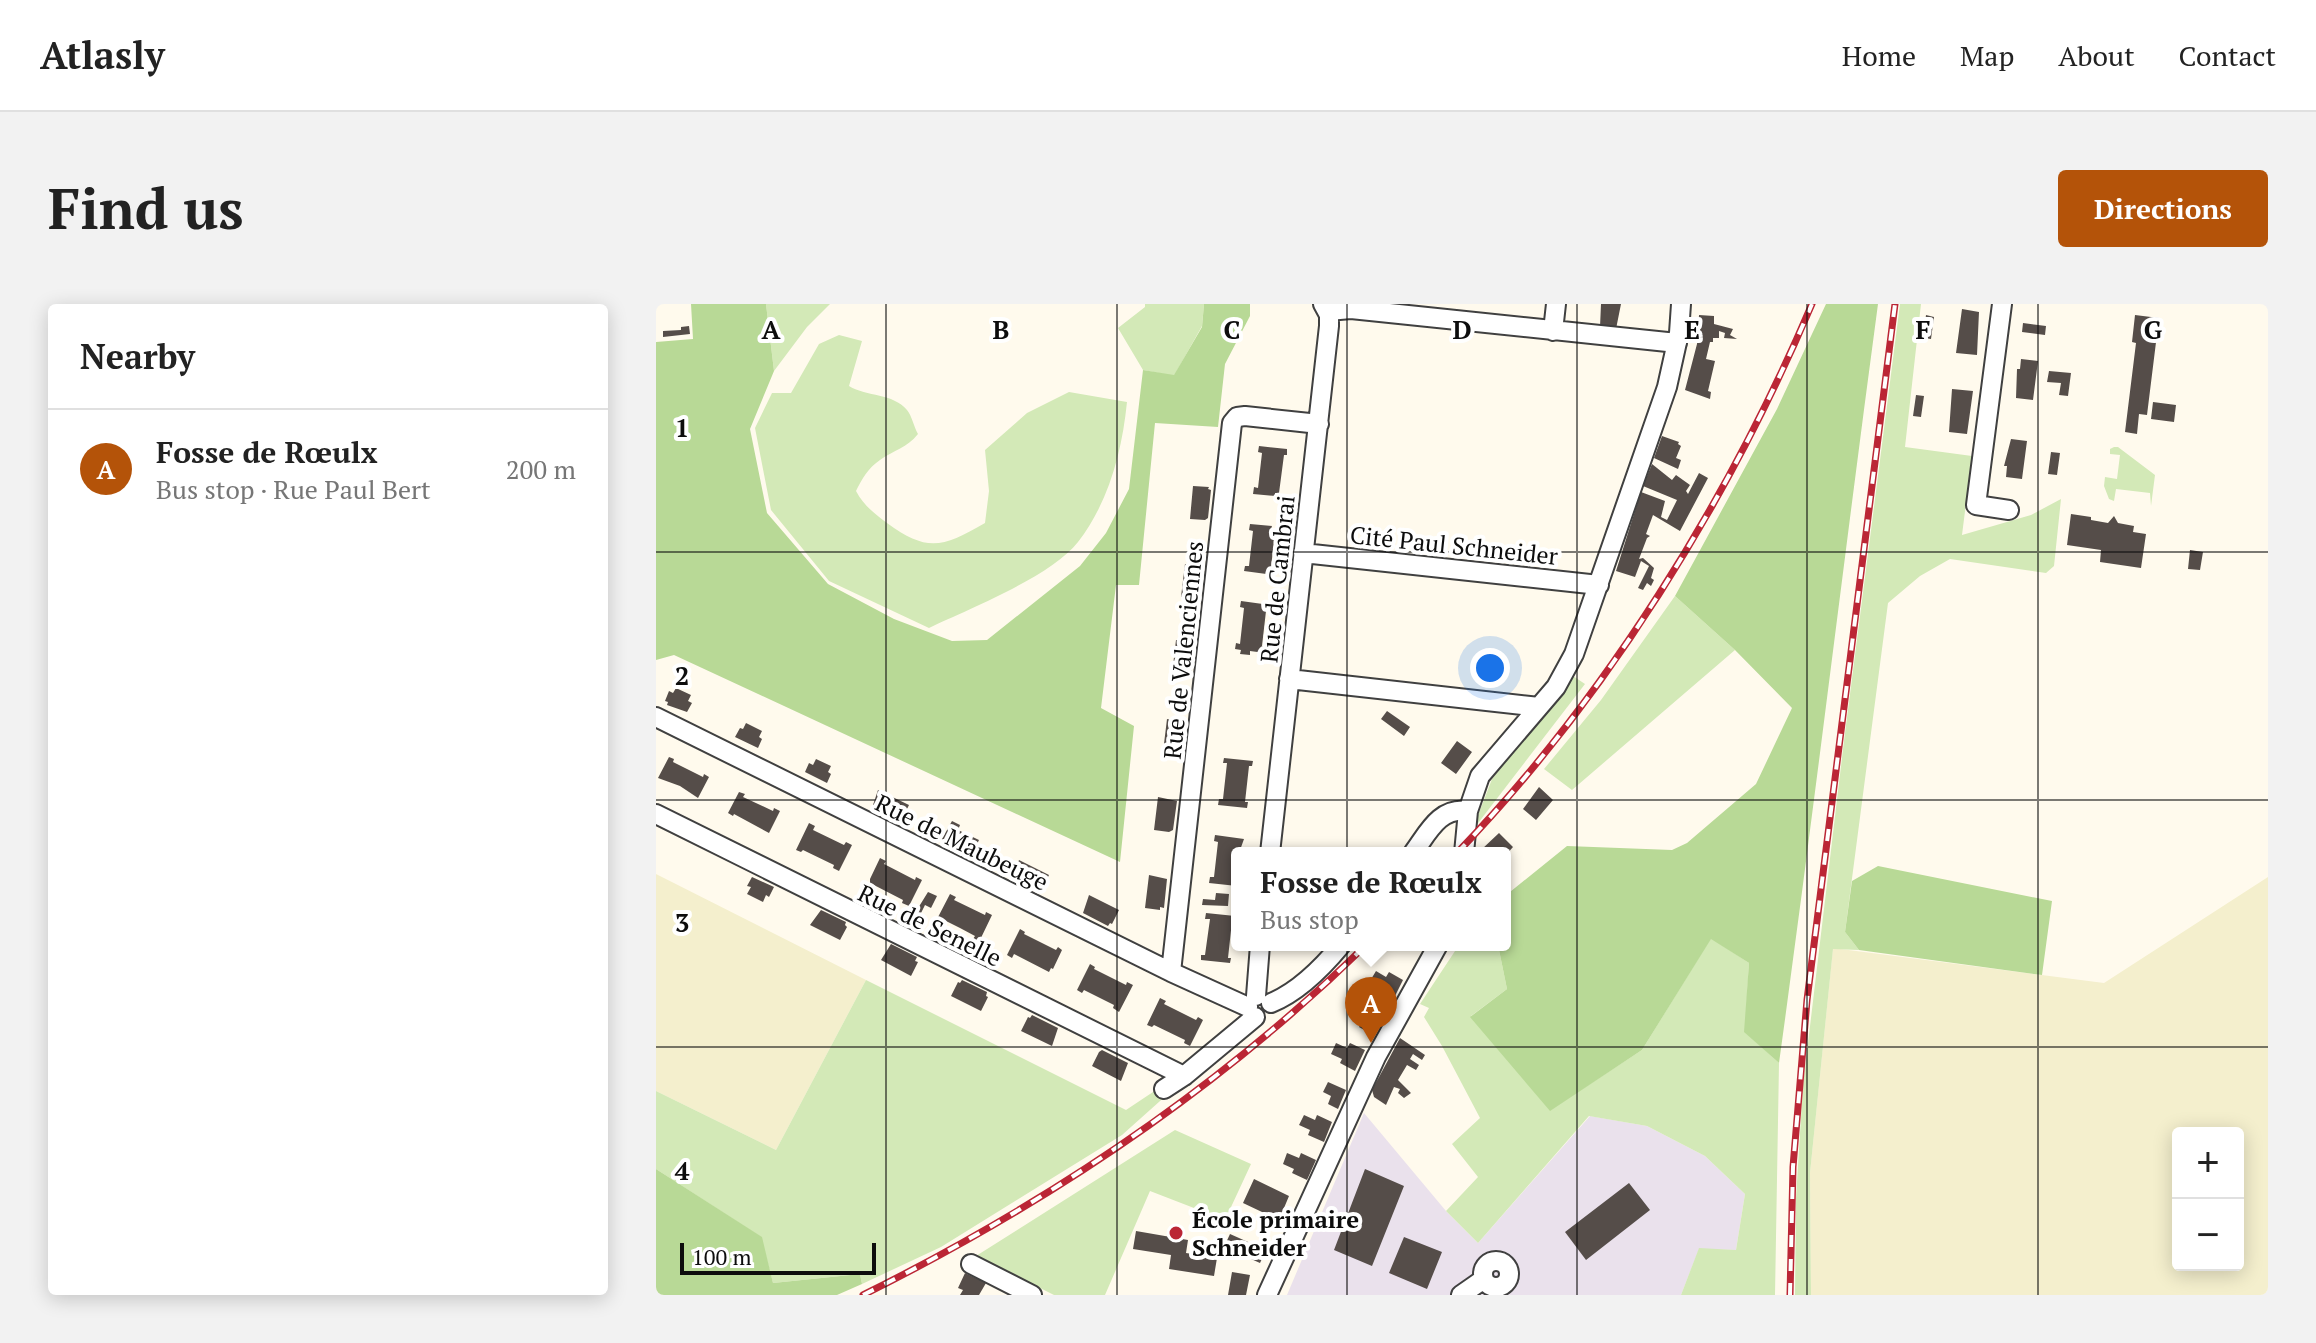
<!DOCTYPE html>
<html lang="en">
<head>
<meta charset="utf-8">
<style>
  body { margin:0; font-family:"PT Serif",serif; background:#f2f2f2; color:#222 }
  .controls { position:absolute; right:24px; bottom:24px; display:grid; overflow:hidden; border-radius:8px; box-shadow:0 4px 20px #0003 }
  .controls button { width:72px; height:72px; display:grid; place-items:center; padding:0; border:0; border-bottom:2px solid #e0e0e0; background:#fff; color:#222; font:40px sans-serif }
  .scale { position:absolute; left:24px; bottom:20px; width:196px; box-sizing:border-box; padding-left:8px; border:4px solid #0d0d0d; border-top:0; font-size:22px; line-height:28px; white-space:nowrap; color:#0d0d0d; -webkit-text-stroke:6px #fff; paint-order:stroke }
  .you { position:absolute; left:834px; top:364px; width:28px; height:28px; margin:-20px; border:6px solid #fff; border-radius:50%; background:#1a73e8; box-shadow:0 0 0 12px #1a73e833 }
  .badge { display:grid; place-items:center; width:52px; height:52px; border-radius:50%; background:#b45309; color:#fff; font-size:26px; font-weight:700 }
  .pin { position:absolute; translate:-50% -66px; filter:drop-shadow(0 2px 4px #0008) }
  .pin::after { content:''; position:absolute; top:42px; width:28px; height:24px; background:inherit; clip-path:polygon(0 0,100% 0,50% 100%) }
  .popup { position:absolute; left:575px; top:543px; width:280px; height:104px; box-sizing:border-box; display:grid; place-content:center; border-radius:8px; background:#fff; filter:drop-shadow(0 2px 6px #0005); font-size:26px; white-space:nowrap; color:#767676 }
  .popup b { font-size:30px; color:#222 }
  .popup::after { content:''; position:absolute; left:50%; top:100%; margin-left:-16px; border:16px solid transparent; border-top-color:#fff }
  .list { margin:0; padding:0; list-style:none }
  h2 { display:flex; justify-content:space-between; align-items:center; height:104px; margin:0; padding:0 32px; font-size:34px }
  h2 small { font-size:26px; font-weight:400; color:#767676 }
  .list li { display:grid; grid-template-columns:52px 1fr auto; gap:24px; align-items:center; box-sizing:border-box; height:120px; padding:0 32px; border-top:2px solid #e0e0e0 }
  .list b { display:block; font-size:30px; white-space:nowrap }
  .list p { margin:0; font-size:26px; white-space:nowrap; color:#767676 }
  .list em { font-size:26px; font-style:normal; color:#767676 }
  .map { position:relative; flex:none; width:1612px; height:991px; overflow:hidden; border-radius:8px }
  header { display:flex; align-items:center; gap:48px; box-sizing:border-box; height:112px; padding:0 40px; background:#fff; border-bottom:2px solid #e0e0e0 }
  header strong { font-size:38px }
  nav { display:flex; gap:44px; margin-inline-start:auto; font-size:28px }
  .intro { display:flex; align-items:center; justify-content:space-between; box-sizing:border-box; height:192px; padding:0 48px }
  h1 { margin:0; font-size:56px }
  .button { padding:20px 36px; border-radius:8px; background:#b45309; color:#fff; font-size:28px; font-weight:700 }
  main { display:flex; gap:48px; padding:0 48px }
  aside { flex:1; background:#fff; border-radius:8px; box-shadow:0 4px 20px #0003 }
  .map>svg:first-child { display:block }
  .industrial { fill:#eae1ec }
  .farmland { fill:#f4efcd; fill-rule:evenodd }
  .green { fill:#d3e9b7 }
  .forest { fill:#b8d996 }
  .building { fill:#554d49 }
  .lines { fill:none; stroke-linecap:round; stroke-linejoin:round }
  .minor-casing { stroke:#404040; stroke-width:22 }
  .minor { stroke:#fff; stroke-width:18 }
  .rail-casing { stroke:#bb2635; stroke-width:7 }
  .rail { stroke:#fff; stroke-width:4; stroke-dasharray:12; stroke-linecap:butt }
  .grid { fill:none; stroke:#0d0d0d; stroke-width:2; stroke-opacity:0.55 }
  .poi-dot { fill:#bb2635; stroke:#fff; stroke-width:3 }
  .labels { text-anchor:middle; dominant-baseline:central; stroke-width:8; stroke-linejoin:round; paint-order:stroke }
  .street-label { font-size:24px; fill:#0d0d0d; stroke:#fff }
  .poi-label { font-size:24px; font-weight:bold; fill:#0d0d0d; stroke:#fff; text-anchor:start }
  .grid-label { font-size:26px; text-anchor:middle; font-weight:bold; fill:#0d0d0d; stroke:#fff; stroke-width:8; stroke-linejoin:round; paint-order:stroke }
</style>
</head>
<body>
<header>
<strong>Atlasly</strong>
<nav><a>Home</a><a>Map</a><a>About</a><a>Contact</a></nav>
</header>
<div class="intro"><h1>Find us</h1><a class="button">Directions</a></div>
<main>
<aside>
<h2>Nearby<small></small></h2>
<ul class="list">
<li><span class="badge">A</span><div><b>Fosse de Rœulx</b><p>Bus stop · Rue Paul Bert</p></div><em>200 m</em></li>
</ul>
</aside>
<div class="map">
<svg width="1612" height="991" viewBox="0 0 1612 991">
  <rect width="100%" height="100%" fill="#fffaed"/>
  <!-- industrial -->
  <path class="industrial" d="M708,809l82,98 32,32 112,-127 57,10 58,30 40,38 -9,56 -37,-1 -18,46h-394z"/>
  <!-- farmland -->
  <path class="farmland" d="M0,570l210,106 -90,170 -120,-59z
    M1612,573v418h-457l-1,-122 23,-225 271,35zM1522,829h60v132h-60z"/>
  <!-- green -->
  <path class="green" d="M110,0h64l-23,23 -33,44z
    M489,0h59l-2,22 -28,50 -31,-6 -25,-42 27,-21z
    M1244,0h21l-16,143 67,9 -10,79 69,-20 30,-16 -7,67 -8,7 -96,-14 -30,17 -32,27 -43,329 14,18 -26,-1 -23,224 1,122h-16l1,-97 7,-113 41,-344z
    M183,31l23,6 -13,45c18,11 44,7 58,24 5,6 7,17 11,24 -11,14 -24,16 -38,26 -12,8 -18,19 -24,31 8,15 18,22 31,32 41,30 56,24 98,0l4,-32 -4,-41 42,-37 42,-21 58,10c-5,49 -18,100 -49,140 -26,34 -109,67 -149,86l-100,-47 -58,-71 -16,-82 17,-35h19l28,-49z
    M1458,143h4l37,28 -4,31 -1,-13 -34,-4 -2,12 -5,-2 -5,-13 1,-9 12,2 3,-24 -10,-1v-5z
    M1019,292l60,54 -163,140 -28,-21 57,-69z
    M917,372l12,8 -113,147 20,-52z
    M1055,634l38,25 -4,69 34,31 -4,232h-94l18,-47 37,2 9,-56 -40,-38 -58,-30 -58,-10 -111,127 -32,-32 32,-34 -26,-33 28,-26 -38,-72 -18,-29 5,-9 -9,-4 39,-59h39l9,44 -36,27 79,94 92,-60z
    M210,676l260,130 39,-26 4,9 -47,42 -181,112 -79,37 -2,-10 -87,9 -12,-46 -105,-68v-78l120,59z
    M519,826l76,34 -26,56 -75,-29 -45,104h-51l-78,-39z"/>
  <!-- forest -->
  <path class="forest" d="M35,0h75l8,67 -24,58 17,84 61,71 66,35 58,22 35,-1 93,-74 26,-33 23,-44 14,-119 31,5 28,-48 2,-23h46v12l-25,48 -7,63 -63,-4 -16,162h-23l-15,123 33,18 -14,136 -446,-207 -18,5v-318l37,-3z
    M1170,0h52c-34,253 -64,506 -99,759l-35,-31 5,-69 -38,-24 -69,111 -92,61 -80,-94 37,-28 -9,-44h7v-49l62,-50 105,4 15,-7 69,-59 36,-76 -57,-58 -60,-54 102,-187z
    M1222,562l174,35 -10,74 -183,-25 -14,-18 7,-51z
    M0,865l106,68 11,46 87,-9 2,10 -25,11h-181z"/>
  <!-- building -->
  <path class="building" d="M945,0h20l-5,25 -16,-2z
    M1306,5l17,3 -2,43 -21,-2z
    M1043,11l15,1v8l19,5 -3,6 7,4 -13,-1 1,-5 -6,-2v7h-6v4h-3l-4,17 9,2 -7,30 3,1 -1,7 -25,-9 12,-46z
    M1270,11l8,2 -3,22 -8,-1z
    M1479,11l24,3 -12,97 -8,-1 -2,20 -12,-2 11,-89 -4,-1z
    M1367,19l23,3 -1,9 -23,-3z
    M33,22l1,8 -27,3v-6l18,-1v-3z
    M1365,55l17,2 -5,39 -17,-2 1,-29h3z
    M1393,67l22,2 -3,23 -9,-1 2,-12 -14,-1z
    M1296,85l21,2 -6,43 -18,-2z
    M1260,91l8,1 -3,21 -8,-1z
    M1497,98l23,3 -2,17 -23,-3z
    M1006,132l17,6 -1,2 3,2 -5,12 5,2 -3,9 -24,-11z
    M1355,135l16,2 -5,38 -16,-2 1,-11h-3z
    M603,142l28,3v6h-3l-5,38h-4v3l-22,-2 1,-7 4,1 4,-35 -4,-1z
    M1395,148l9,1 -3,22 -9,-1z
    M996,160l20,16 4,-5 14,10 -4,6 2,3 11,-21 9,5 -28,53 -27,-16 -7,19 4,2 -3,2 -8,21 4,-1 11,10 -3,10 3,2 -3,6 -4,-3 -4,7 -5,-2 11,-22 -8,-5 -6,16 -19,-6 25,-79 24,9 -4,16 6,3 10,-20 -34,-14z
    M537,182l16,1 -1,2 3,1 -3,28 -3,2 -15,-1z
    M1415,210l20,3v3l17,3 6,-7 4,7 16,3 -1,6 13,2 -5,34 -41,-6 1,-12 -34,-5z
    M594,220l22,2 -1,3 4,1 -4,38 3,1 -1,6 -29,-4 1,-5h4l4,-35 -4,-1z
    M1534,246l13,2 -3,18 -12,-1z
    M529,260l18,4 -4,28h-3v2l-15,-1z
    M585,297l29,4 -1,6h-3l-4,35 3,1v6l-15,-2v4l-10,-1 1,-4 -6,-1 1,-6 4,1 4,-36 -4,-1z
    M520,336l15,2 -1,3h4l-3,29 -4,2 -15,-2z
    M20,384l15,7 -3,6 4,2 -5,9 -20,-7 1,-3 -3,-1 4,-10 4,2z
    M731,407l23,16 -6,9 -23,-17z
    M511,415l18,4 -3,28h-4v3l-15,-2z
    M90,419l16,8 -3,6 3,2 -4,9 -23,-11 5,-9 3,1z
    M801,437l15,11 -16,22 -15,-11z
    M13,453l5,2 -1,3 30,15 1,-3 5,3 -11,21 -18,-12 -22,-8z
    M568,454l29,3 -1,5h-3l-4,36h3l-1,6 -29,-3 1,-6h4l4,-36h-4z
    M160,455l15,7 -3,6 3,2 -4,9 -22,-11 4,-9 4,2z
    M883,483l14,13 -17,20 -13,-11z
    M222,486l31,15 -7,14 -3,-1 -2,3 -25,-13z
    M83,488l6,2 -2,3 30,14 1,-3 6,3 -11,22 -35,-19 -1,2 -5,-3z
    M502,493l19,4 -4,29 -4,2 -15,-2z
    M296,517l8,4 -2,5 21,10 -7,14 -3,-1 -1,3 -26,-13v-4z
    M153,519l6,3 -2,4 31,15 2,-3 6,3 -13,26 -6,-3 1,-3 -31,-15 -2,2 -5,-2z
    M843,529l14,14 -8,9v-3h-21l-3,-3z
    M559,531l29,4 -5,14h-2v33l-28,-3 1,-6h4l4,-35 -4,-1z
    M224,554l6,3 -2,3 31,16 1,-3 6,3 -13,26 -7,-3 1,-3 -33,-17v-4z
    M363,556l30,15 -7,14 -3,-1 -1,3 -26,-13z
    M493,571l18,4 -3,29 -4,-1v3l-15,-2z
    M96,573l22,10 -5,10 -3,-2 -3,7 -16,-8 4,-7 -4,-1z
    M272,588l9,4 -6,12 -6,-3 -5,10 -5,-2z
    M560,589l13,1 -1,12 -26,-1 1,-6 12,1z
    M294,590l6,3 -2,3 31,15 1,-3 6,3 -13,27 -6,-3 2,-3 -15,-8 -16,-8 -2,4 -6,-3z
    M433,591l30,15 -7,14 -2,-1 -2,3 -25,-13z
    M165,606l25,12 -1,3 2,2 -7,13 -30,-15z
    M550,609l29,3v6l-3,-1 -4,37h3l-1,5 -29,-3v-5h4l5,-36h-5z
    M364,625l5,3 -1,2 32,16 2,-3 4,3 -9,19 -2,-1 -2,4 -35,-18 -2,4 -5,-3z
    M235,640l26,13 -2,4 3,1 -7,14 -30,-16z
    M434,660l5,3 -1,2 32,16 1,-3 6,3 -14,27 -6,-4 1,-3 -30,-15 -2,3 -5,-3z
    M720,667l10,6 3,-5 14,8 -10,20 -15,-8 3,-5 -11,-6z
    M306,676l25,12 -1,4 2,1 -7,14 -30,-15 7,-14 2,1z
    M504,694l6,3 -2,3 32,16 2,-3 5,3 -13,26 -6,-3 1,-3 -31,-15 -2,2 -5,-2z
    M700,702l11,6 3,-5 14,8 -11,20 -14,-8 3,-5 -11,-6z
    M376,711l26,13 -6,18 -31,-15 7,-14 2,1z
    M744,734l25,17 -3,5 -9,-6 -3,5 9,6 -3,5 -9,-5 -9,15 13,13 -7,5 -6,-5 2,-4 -6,-2 -8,18 -12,-8 -2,-7z
    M680,739l11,5 3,-5 15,7 -10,21 -15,-8 2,-4 -11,-5z
    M446,746l26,13 -7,18 -29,-15 7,-14z
    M672,778l18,8 -8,19 -10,-5 3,-8 -8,-4z
    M648,811l11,5 2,-5 15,7 -8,20 -16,-7 2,-5 -11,-5z
    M631,849l12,5 2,-5 15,7 -9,20 -15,-7 2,-4 -11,-5z
    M709,865l39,17 -32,80 -38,-16z
    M598,875l35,17 -10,24 -36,-17z
    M973,879l21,27 -64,50 -21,-28z
    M480,927l52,9 -2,13 31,5 -3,18 -45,-7 2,-14 -38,-6z
    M574,930l36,16 -6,13 -36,-16z
    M748,933l38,15 -15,37 -38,-16z
    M576,968l18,3 -4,20h-18z
    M309,969l21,10 -7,12h-19l3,-5 -5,-2z"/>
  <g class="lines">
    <!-- minor casing -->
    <g class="minor-casing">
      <path id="minor" d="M1346,0l-26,201 33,5
        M672,7l23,-2 326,34
        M897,27l3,-27
        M647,249l296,32
        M633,375l250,28
        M0,413l515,255 77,35
        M0,510l528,262
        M614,549l59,-527v-11l-6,-11
        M757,549c15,-20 26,-46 55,-42
        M808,549l4,-42 12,-35 76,-89 18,-33 93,-267 12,-54 2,-29
        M515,668l61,-549 5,-6 8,-1 74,8
        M600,692l4,-51
        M615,699c27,-11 51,-35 70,-58
        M508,785l20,-13 71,-59
        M827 970a13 13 0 1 1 26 0a13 13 0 1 1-26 0Z
        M315,960l61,31
        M611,991l109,-238 62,-112
        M805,991l23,-16"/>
    </g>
    <!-- minor -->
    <use href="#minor" class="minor"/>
    <!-- rail casing -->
    <g class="rail-casing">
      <path id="rail" d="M801,549c149,-155 271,-352 355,-549
        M207,991c183,-91 357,-207 503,-350
        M1134,991l3,-128 14,-167 88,-696"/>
    </g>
    <!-- rail -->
    <use href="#rail" class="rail"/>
  </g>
  <!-- grid -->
  <path class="grid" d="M230,0v991M461,0v991M691,0v991M921,0v991M1151,0v991M1382,0v991M0,248h1612M0,496h1612M0,743h1612"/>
  <!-- markers -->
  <circle class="poi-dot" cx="520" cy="929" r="8"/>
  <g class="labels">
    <!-- street labels -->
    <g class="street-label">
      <text transform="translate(798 241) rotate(6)">Cité Paul Schneider</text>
      <text transform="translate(621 275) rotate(-84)">Rue de Cambrai</text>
      <text transform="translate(527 346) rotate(-84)">Rue de Valenciennes</text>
      <text transform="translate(306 538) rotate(26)">Rue de Maubeuge</text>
      <text transform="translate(274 621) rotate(26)">Rue de Senelle</text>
    </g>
    <!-- poi labels -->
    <g class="poi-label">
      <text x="536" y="915">École primaire<tspan x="536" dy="28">Schneider</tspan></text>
    </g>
  </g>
  <g class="grid-label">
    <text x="115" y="35">A</text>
    <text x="345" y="35">B</text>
    <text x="576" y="35">C</text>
    <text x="806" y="35">D</text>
    <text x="1036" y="35">E</text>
    <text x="1267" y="35">F</text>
    <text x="1497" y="35">G</text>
    <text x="26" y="133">1</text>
    <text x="26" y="381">2</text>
    <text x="26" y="628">3</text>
    <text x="26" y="876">4</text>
  </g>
</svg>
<div class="controls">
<button>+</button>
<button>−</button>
</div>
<div class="scale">100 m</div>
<div class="you"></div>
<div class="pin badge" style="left:715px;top:739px">A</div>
<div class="popup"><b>Fosse de Rœulx</b>Bus stop</div>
</div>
</main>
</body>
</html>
